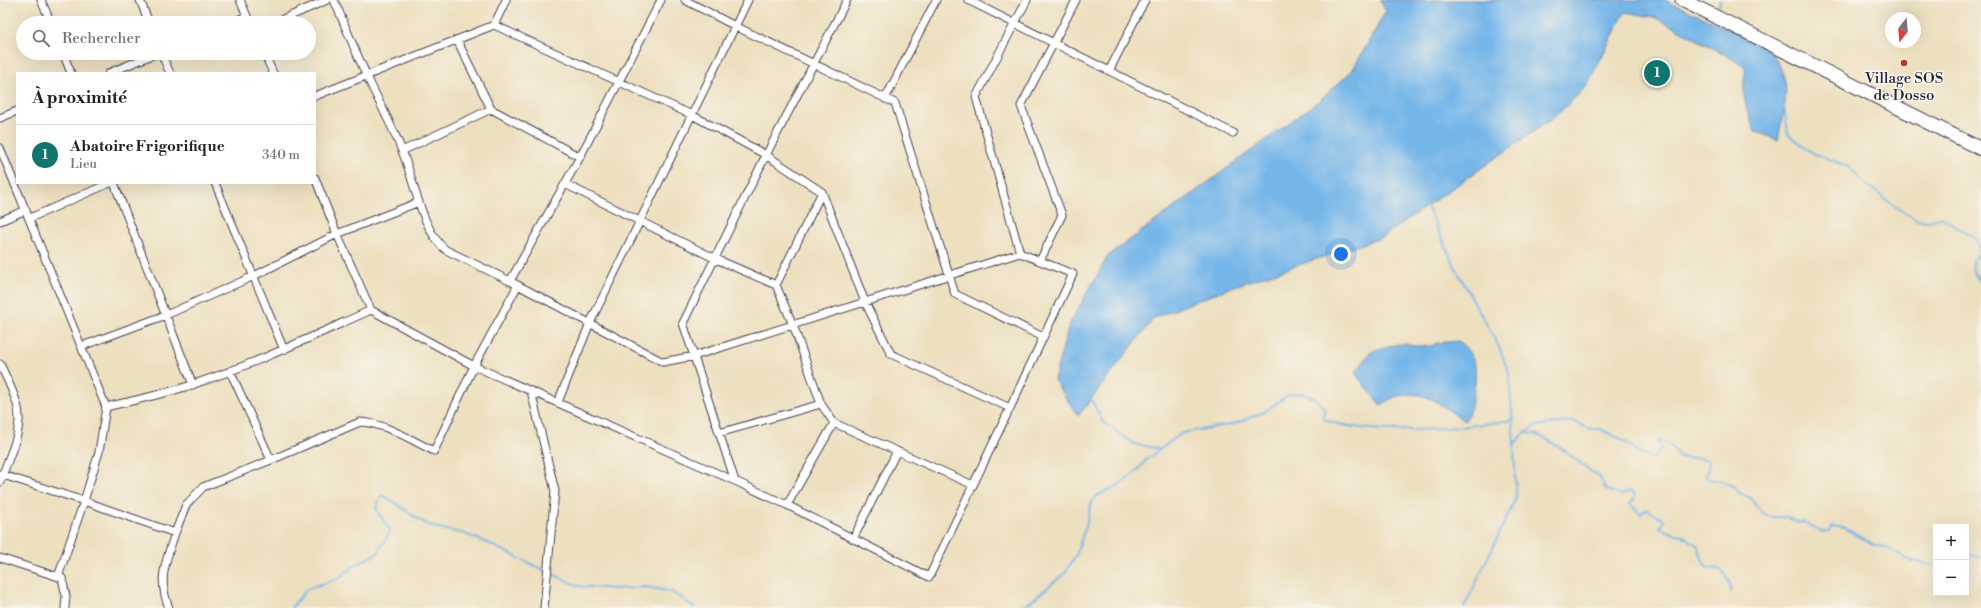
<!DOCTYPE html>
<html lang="fr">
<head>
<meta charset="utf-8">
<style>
  body { margin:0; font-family:"Libre Bodoni",serif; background:#f6f6f6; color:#202124 }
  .controls { position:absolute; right:12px; bottom:12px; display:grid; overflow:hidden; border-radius:0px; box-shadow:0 4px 16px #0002 }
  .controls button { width:36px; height:36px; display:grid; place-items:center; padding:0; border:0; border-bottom:1px solid #e0e0e0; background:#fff; color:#202124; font:20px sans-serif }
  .compass { position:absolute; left:1885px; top:12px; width:36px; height:36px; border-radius:50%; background:#fff; box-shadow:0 4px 16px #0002; rotate:196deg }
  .you { position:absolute; left:1341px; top:254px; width:14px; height:14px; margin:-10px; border:3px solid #fff; border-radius:50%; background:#1a73e8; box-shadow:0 0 0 6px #1a73e833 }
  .badge { display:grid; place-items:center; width:26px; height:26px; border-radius:50%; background:#0f766e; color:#fff; font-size:13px; font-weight:700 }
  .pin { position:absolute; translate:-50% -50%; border:2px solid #fff; box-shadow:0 1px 4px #0006 }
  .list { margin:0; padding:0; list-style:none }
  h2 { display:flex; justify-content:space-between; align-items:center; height:52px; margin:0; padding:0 16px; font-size:17px }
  h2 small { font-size:13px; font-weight:400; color:#757577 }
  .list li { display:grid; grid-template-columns:26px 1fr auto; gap:12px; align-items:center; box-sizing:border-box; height:60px; padding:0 16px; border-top:1px solid #e0e0e0 }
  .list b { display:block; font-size:15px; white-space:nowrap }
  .list p { margin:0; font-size:13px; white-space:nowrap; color:#757577 }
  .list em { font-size:13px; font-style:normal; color:#757577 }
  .icon { flex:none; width:22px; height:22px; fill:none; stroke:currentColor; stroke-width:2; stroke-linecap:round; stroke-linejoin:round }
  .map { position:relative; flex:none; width:1981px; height:608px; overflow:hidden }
  .search { position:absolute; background:#fff; box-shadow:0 4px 16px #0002; left:16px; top:16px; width:300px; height:44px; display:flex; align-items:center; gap:10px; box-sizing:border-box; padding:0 14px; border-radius:22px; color:#757577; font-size:15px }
  .panel { position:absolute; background:#fff; box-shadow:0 4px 16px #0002; left:16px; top:72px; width:300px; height:112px; border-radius:0px }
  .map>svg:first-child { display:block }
  .water { fill:#75b6e9; stroke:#4c6c92 }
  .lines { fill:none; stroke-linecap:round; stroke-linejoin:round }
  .stream { stroke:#75b6e9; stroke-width:2 }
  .street-casing { stroke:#403e4f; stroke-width:9 }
  .highway-casing { stroke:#403e4f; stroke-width:15 }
  .street { stroke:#fff; stroke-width:7 }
  .highway { stroke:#fff; stroke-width:13 }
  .poi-dot { fill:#c8321e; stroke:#f7f3e8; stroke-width:1.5 }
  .labels { text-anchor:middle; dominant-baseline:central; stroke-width:3.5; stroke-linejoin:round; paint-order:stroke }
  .poi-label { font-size:15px; fill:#22223b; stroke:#f7f3e8 }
</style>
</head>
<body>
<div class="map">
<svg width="1981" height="608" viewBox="0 0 1981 608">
  <rect width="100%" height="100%" fill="#f7f3e8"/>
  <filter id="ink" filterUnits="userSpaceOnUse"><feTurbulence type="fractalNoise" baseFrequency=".025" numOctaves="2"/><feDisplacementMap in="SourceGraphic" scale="8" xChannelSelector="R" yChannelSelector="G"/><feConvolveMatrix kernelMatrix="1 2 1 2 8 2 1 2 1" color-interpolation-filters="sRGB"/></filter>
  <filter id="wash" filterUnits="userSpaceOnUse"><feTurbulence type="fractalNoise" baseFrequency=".012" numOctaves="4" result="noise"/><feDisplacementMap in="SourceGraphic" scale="16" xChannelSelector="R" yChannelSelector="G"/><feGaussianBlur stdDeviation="0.9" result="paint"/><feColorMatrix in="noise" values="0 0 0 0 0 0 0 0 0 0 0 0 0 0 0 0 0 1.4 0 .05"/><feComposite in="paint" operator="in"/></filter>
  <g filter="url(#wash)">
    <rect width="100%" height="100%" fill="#ede0bf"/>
    <!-- water -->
    <path class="water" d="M1380,0h285l100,46c31,33 20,54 13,94l-23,-9c-10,-21 -14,-40 -9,-63l-20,-13 -71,-38 -30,-5 -39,75 -30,29 -175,122 -147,48 -80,32 -76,98 -24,-36 15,-55 39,-69 212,-156 32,-29 34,-60z
      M1459,341c7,7 15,15 16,26 2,13 -3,43 -10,54 -23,-13 -35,-32 -65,-25 -8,2 -13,4 -19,10l-26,-33 16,-21 12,-5 23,-4 8,3h17l6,-3z"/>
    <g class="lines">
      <!-- stream -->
      <path class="stream" d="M1718,13l2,-13
        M1784,106l4,28 25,19 36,14 13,14 32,25 23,14 12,1 12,-4 36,22 3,13 -8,9 1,11 8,11
        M1426,204l31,67 42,76 10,26 5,70 2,55 -52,110
        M1090,397l13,25 31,22 25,5
        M1525,433l10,-7 39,-5 15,8h11l9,4 15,8 16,12 12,6 4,-3 5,-9 -3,-4 1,-3c10,2 14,8 19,16 10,4 20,0 30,4l1,9 -3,7 2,3 16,3 11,5 4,6 12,5 6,10 12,9h18l11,6 6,-1 17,10 9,-1 2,-5 12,2 29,16 16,5 19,11 28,5
        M1515,443l10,-10c4,1 9,0 12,2 19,8 39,23 52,36 10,2 13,9 16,18l15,6 10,-4 4,3v6l-4,4 11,10 6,-5 18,12 -5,6c7,6 10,5 17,7 7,1 17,8 21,13 4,6 3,15 9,20 3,2 8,1 12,2 9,4 12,15 11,23
        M1966,558l4,-3 11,3
        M550,573l29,13 34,3 33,-2 26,5 23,16
        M291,608l16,-19 32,-11 16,-13 23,-12 12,-22 -14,-22 5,-14c17,6 29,22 46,29 12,6 26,6 38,10 28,10 54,25 81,37
        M1017,608l13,-6 35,-29 11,-18 11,-33 4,-19 7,-8 20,-9 18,-14 11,-13 35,-26 52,-9 30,-12 24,-17 14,-2 14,6 8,9v11c12,6 24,7 38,9 50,6 101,-1 151,-8"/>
    </g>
  </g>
  <g filter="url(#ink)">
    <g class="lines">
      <!-- street casing -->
      <g class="street-casing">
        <path id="street" d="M41,0l10,23
          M140,0l9,23
          M240,0l10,23
          M334,0c11,25 21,51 33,76 11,25 25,49 35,75 12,28 20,81 44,99l64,31
          M661,0l-81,157 -70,124 153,81 31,-6 326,-103 53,21 -63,134
          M685,0l50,26 160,77 60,191 88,43
          M968,0l265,133
          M230,23l17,-7
          M274,23l53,-23
          M494,25l198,90 74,40 56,37 43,110 26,52 119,54 -81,169 -142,-72 -52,-24
          M457,40l34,69
          M63,53l8,20
          M161,53l9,20
          M264,53l9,20
          M1109,71l36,-71
          M109,73l48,-20
          M315,96l179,-71 12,-25
          M885,99l51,-99
          M0,118l17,-7
          M0,148l106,259 -7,45 -15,49 91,32 11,-28 17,-18 68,-27 -41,-89
          M402,151l89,-42 89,48
          M315,178l22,56 34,76 103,56 261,115 -52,-158 83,-168 81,-155
          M114,183l79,202
          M215,183l69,167
          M565,184l151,75 60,26 17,40 28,79 13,19 139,62
          M30,218l80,-35
          M0,221l26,-11
          M1020,253l-44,-156 51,-97
          M1040,261l22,-46 -41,-109 55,-106
          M776,285l46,-93
          M82,346l84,-31 88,-39 83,-42 82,-32
          M0,364c6,13 13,26 17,40 8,26 -9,53 -17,78
          M531,391l24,100 -11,117
          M558,402l32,-79 158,-323
          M106,407c29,-7 60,-13 88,-23 61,-20 119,-48 177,-74
          M719,433l102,-29
          M271,460l89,-38c25,1 51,18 74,29l40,-85 44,-81
          M0,474l84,27 -26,76
          M787,505l47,-82
          M853,539l44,-88
          M0,558l62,20 4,18 -1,12
          M169,608c-12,-30 -3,-46 6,-75"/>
      </g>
      <!-- highway casing -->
      <g class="highway-casing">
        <path id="highway" d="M1682,0l299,149"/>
      </g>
      <!-- street -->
      <use href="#street" class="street"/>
      <!-- highway -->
      <use href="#highway" class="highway"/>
    </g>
  </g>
  <!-- markers -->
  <circle class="poi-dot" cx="1904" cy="63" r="4"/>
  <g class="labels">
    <!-- poi labels -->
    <g class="poi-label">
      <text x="1904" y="78">Village SOS<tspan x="1904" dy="17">de Dosso</tspan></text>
    </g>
  </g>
</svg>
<div class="controls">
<button>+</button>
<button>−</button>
</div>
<svg class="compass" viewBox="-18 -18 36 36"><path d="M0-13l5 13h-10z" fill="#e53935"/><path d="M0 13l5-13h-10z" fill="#757577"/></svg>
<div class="you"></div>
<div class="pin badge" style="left:1657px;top:73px">1</div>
<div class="search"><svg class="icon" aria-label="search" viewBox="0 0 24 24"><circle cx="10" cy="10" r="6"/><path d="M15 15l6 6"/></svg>Rechercher</div>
<section class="panel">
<h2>À proximité<small></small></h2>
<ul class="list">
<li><span class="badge">1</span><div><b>Abatoire Frigorifique</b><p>Lieu</p></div><em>340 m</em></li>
</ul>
</section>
</div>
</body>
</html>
